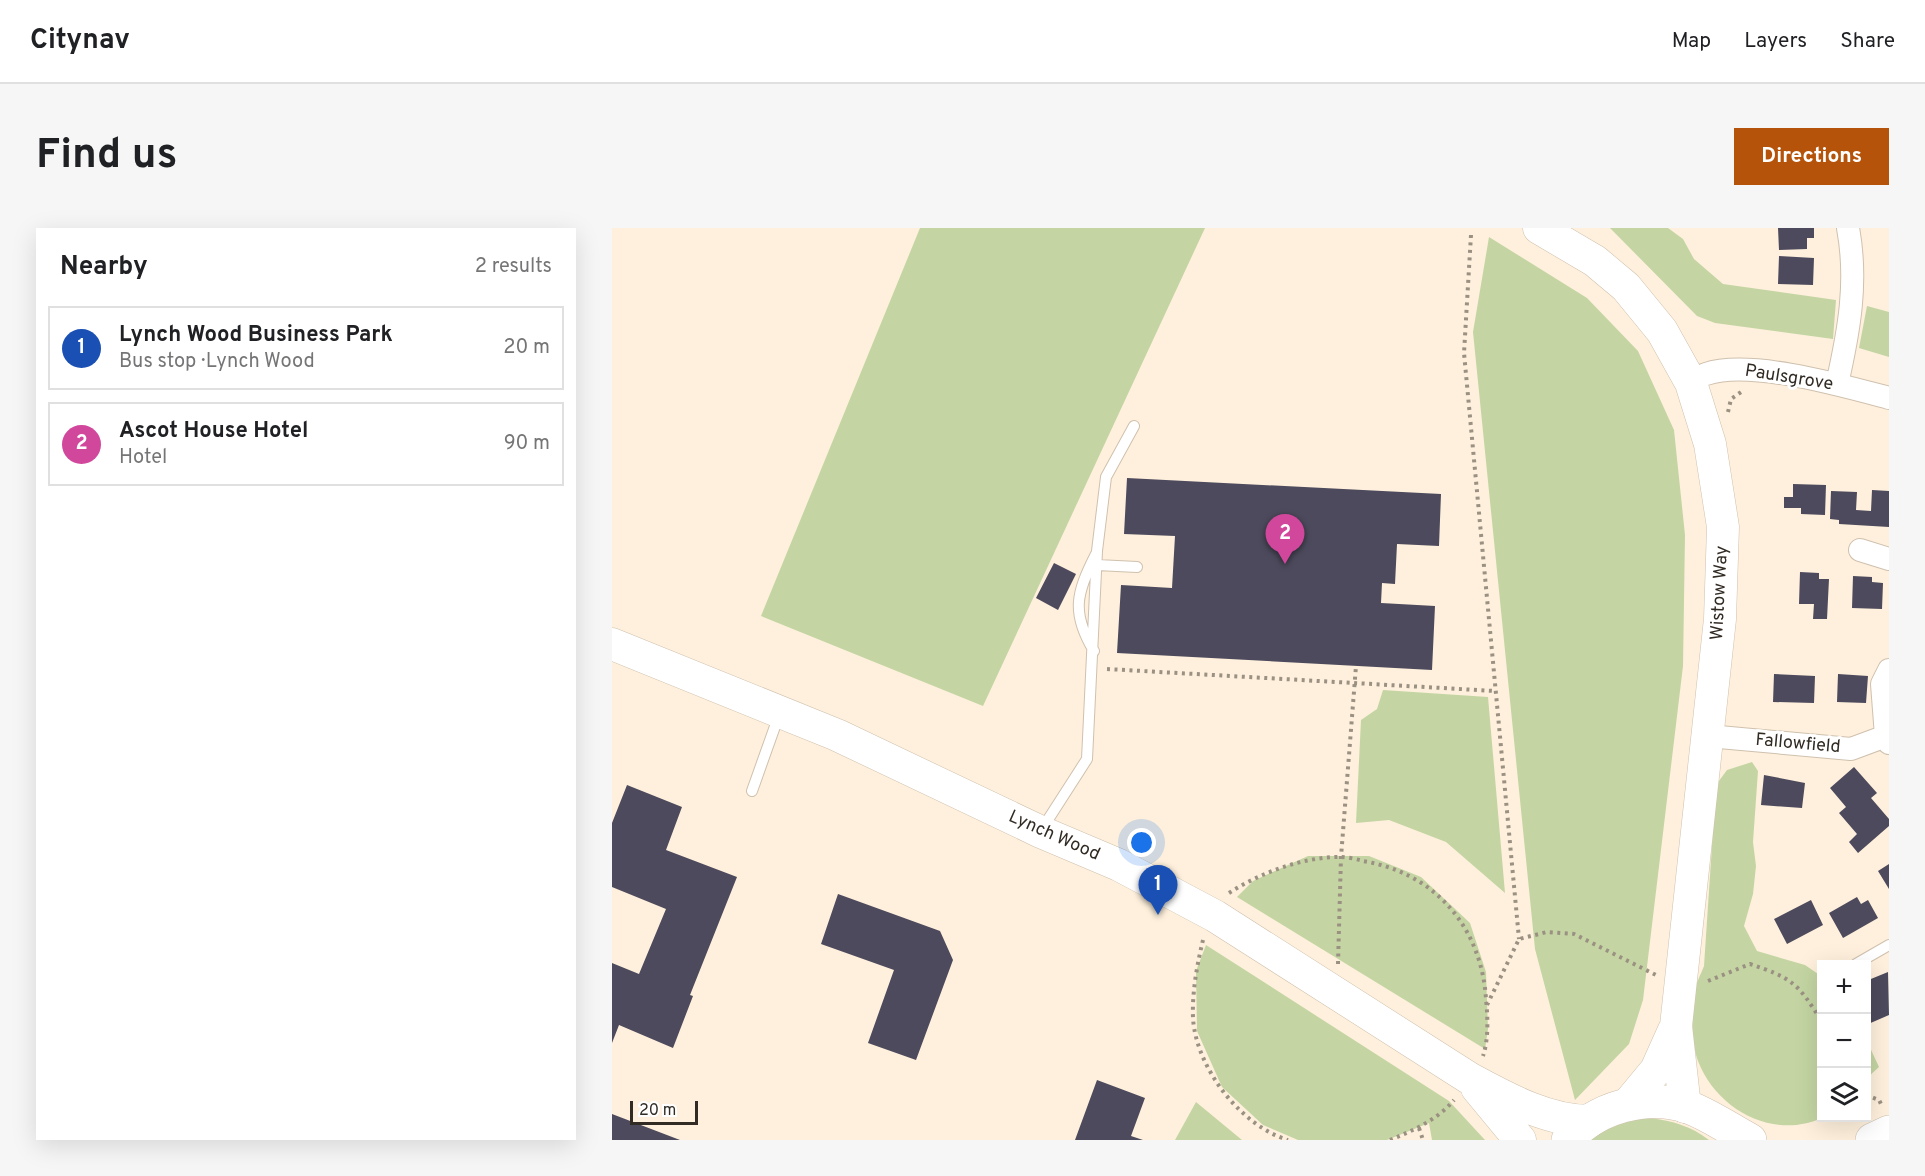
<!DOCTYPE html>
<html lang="en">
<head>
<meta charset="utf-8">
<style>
  body { margin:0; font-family:Overpass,sans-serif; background:#f6f6f6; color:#202124 }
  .controls { position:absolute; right:18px; bottom:18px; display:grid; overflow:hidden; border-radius:0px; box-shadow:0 6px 24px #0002 }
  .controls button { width:54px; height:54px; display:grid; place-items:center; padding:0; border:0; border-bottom:2px solid #e0e0e0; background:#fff; color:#202124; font:30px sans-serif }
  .scale { position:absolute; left:18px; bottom:15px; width:68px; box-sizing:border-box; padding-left:6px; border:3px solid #312b24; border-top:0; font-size:16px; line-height:21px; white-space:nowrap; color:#312b24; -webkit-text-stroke:4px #fff; paint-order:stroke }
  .you { position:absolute; left:530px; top:615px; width:21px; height:21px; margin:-15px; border:4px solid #fff; border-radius:50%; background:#1a73e8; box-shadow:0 0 0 9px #1a73e833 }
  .badge { display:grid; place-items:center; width:39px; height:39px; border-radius:50%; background:#b45309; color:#fff; font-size:20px; font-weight:700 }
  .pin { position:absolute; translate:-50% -50px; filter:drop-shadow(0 2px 3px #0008) }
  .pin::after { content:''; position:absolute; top:32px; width:21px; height:18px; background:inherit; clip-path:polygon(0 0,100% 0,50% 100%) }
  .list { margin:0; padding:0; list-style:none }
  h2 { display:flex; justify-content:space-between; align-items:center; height:78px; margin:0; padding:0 24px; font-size:26px }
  h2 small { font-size:20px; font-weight:400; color:#757577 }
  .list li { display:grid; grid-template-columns:39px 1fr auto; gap:18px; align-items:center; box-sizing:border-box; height:84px; margin:0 12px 12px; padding:0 12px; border:2px solid #e0e0e0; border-radius:0px }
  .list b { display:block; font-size:22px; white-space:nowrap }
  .list p { margin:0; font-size:20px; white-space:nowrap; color:#757577 }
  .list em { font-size:20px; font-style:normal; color:#757577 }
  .icon { flex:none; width:33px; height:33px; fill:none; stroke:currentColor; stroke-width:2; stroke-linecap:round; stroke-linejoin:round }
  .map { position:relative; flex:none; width:1277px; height:912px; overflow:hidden; border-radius:0px }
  header { display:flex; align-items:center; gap:36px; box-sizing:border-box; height:84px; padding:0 30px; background:#fff; border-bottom:2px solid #e0e0e0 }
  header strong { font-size:28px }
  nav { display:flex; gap:33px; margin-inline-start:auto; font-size:21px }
  .intro { display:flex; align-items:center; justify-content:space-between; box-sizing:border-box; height:144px; padding:0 36px }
  h1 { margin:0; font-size:42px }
  .button { padding:15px 27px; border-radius:0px; background:#b45309; color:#fff; font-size:21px; font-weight:700 }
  main { display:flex; gap:36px; padding:0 36px }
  aside { flex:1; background:#fff; border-radius:0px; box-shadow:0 6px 24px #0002 }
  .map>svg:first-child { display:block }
  .green { fill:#c4d5a3 }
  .building { fill:#4c4a5c }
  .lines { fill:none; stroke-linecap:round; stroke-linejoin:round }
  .lane-casing { stroke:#cfc1ae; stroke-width:12 }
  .street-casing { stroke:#cfc1ae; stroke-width:24 }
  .secondary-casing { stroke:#cfc1ae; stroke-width:33 }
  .primary-casing { stroke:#cfc1ae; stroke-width:34 }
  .path { stroke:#9b9183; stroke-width:4; stroke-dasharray:3 4.5; stroke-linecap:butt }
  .lane { stroke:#fff; stroke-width:10 }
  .street { stroke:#fff; stroke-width:22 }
  .secondary { stroke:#fff; stroke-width:32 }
  .primary { stroke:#fff; stroke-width:33 }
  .labels { text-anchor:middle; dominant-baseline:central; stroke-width:6; stroke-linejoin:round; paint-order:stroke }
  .street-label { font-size:18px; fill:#312b24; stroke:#fff }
</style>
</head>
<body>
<header>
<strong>Citynav</strong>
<nav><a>Map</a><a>Layers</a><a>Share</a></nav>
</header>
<div class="intro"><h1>Find us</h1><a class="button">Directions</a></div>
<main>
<aside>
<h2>Nearby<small>2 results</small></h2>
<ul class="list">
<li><span class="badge" style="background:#1a4fb4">1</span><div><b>Lynch Wood Business Park</b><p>Bus stop · Lynch Wood</p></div><em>20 m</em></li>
<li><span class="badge" style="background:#d1479c">2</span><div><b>Ascot House Hotel</b><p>Hotel</p></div><em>90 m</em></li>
</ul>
</aside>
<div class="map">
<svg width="1277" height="912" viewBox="0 0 1277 912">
  <rect width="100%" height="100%" fill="#fef0dc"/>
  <!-- green -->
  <path class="green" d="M308,0h285l-222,478 -222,-90z
    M998,0h58l15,11 11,20 29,25 113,16 -3,39 -118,-16 -18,-7z
    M877,9l98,61 51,53 36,79 11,105 -2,131 -40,334 -14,44 -54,56 -40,-151 -62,-617z
    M1255,78l22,6v45l-30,-9z
    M771,462l105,7 17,196 -59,-51 -57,-22 -33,3 5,-103 16,-11z
    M1140,534l6,9 -5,71 3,24 -3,28 -9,32 13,25 48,14 16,11 1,142c-49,22 -105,-8 -124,-57 -6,-14 -7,-54 -4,-69 2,-9 7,-18 10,-26l12,-181 11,-15z
    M696,628h61l52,21 49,46 16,49 2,57 -3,20 -248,-152 16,-16z
    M594,717l243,156 36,39h-53l-3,-17 -42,17h-89l-35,-15 -41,-38 -25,-56 -1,-60z
    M1254,811l13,28 -12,11h-1z
    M584,874l46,38h-67z
    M1038,890c23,3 41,8 59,22h-121c20,-13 37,-20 62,-22z"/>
  <!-- building -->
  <path class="building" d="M1166,0h36v10h-7v11l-28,1z
    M1167,28l35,2 -1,27 -35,-1z
    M515,250l314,16 -2,52 -42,-2 -2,40 -13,-1 -1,20 54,3 -3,64 -315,-17 4,-68 51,3 3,-52 -51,-2z
    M1181,256l33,1 -1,30 -24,-1v-6h-17v-11h9z
    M1260,262l17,1v36l-50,-3v-4l-9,-1 1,-28 26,1 -1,18 15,1z
    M442,335l22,11 -18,36 -22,-12z
    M1188,344l19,1v6h10l-2,40h-14l1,-15h-15z
    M1241,348l19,1v5l11,1 -1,26 -30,-1z
    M1162,446l41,2 -1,27 -41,-1z
    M1226,446l30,2 -2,27 -29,-1z
    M1242,539l23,26 -6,5 18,21v7l-31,27 -9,-11 8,-8 -18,-21 7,-6 -16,-19z
    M1152,547l41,8 -3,25 -41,-3z
    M15,557l55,22 -16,43 71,27 -47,118 3,1 -20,52 -54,-23 -7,18v-80l27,11 27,-65 -54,-22v-64z
    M1277,636v25l-11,-18z
    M226,666l102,37 13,29 -37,100 -48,-17 26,-73 -73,-26z
    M1245,669l4,7 7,-4 10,18 -35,20 -14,-25z
    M1199,672l12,25 -36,19 -13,-25z
    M1276,744l1,43 -23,10v-44z
    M485,852l48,18 -14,38 12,4h-68z
    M0,886l68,26h-68z"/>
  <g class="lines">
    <!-- lane casing -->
    <g class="lane-casing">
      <path id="lane" d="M485,337l40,2
        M482,423c-23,-38 -18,-58 2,-97
        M140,563l27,-76
        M430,601l45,-70 10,-208 9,-74 28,-51
        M1244,736l33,-19"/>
    </g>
    <!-- street casing -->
    <g class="street-casing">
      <path id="street" d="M1079,155c5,-3 10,-8 15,-9 44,-15 138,12 183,24
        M1225,156c12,-53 21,-102 11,-156
        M1248,322l29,9
        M1277,442l-7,14 4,52 3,7
        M1096,508l143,13 35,-13"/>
    </g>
    <!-- secondary casing -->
    <g class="secondary-casing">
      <path id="secondary" d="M927,0l56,33 31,26 36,44 29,52 19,61 13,83 -3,92 -44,407 9,81
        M0,416l225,91 204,97 78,33 96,51 254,162c37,20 78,43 121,43
        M865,860l43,52
        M1015,877l29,-35 18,-40"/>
    </g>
    <!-- primary casing -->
    <g class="primary-casing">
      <path id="primary" d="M956,912c27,-33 80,-47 120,-33 22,8 41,22 62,33
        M1260,912l17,-8"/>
    </g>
    <!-- path -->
    <path class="path" d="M859,7l-7,118 55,586
      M1116,184l3,-13 10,-7
      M495,441l388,22
      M617,665c31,-20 73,-36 111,-36 7,0 16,2 23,4 67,11 113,59 122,127 2,21 5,47 -2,68
      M591,712c-6,25 -11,52 -10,78 3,50 48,108 95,122
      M726,736l3,-107 15,-191
      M1096,753l42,-17c42,14 48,19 72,58
      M875,777l32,-66 28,-7 27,2 82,41
      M1254,867l13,5 3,6
      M807,900l4,12
      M778,912c24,-10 47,-20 64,-40"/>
    <!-- lane -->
    <use href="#lane" class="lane"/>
    <!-- street -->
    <use href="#street" class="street"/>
    <!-- secondary -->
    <use href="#secondary" class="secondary"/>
    <!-- primary -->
    <use href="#primary" class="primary"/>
  </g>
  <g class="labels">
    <!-- street labels -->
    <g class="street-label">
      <text transform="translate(1177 150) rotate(9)">Paulsgrove</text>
      <text transform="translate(1108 365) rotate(-87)">Wistow Way</text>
      <text transform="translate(1186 516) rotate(5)">Fallowfield</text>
      <text transform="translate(442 608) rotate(24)">Lynch Wood</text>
    </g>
  </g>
</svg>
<div class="controls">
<button>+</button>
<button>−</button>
<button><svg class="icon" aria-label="layers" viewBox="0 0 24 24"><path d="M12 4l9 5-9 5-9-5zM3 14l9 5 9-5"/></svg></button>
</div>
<div class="scale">20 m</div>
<div class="you"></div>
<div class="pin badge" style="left:546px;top:687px;background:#1a4fb4">1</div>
<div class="pin badge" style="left:673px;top:336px;background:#d1479c">2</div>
</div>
</main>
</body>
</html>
